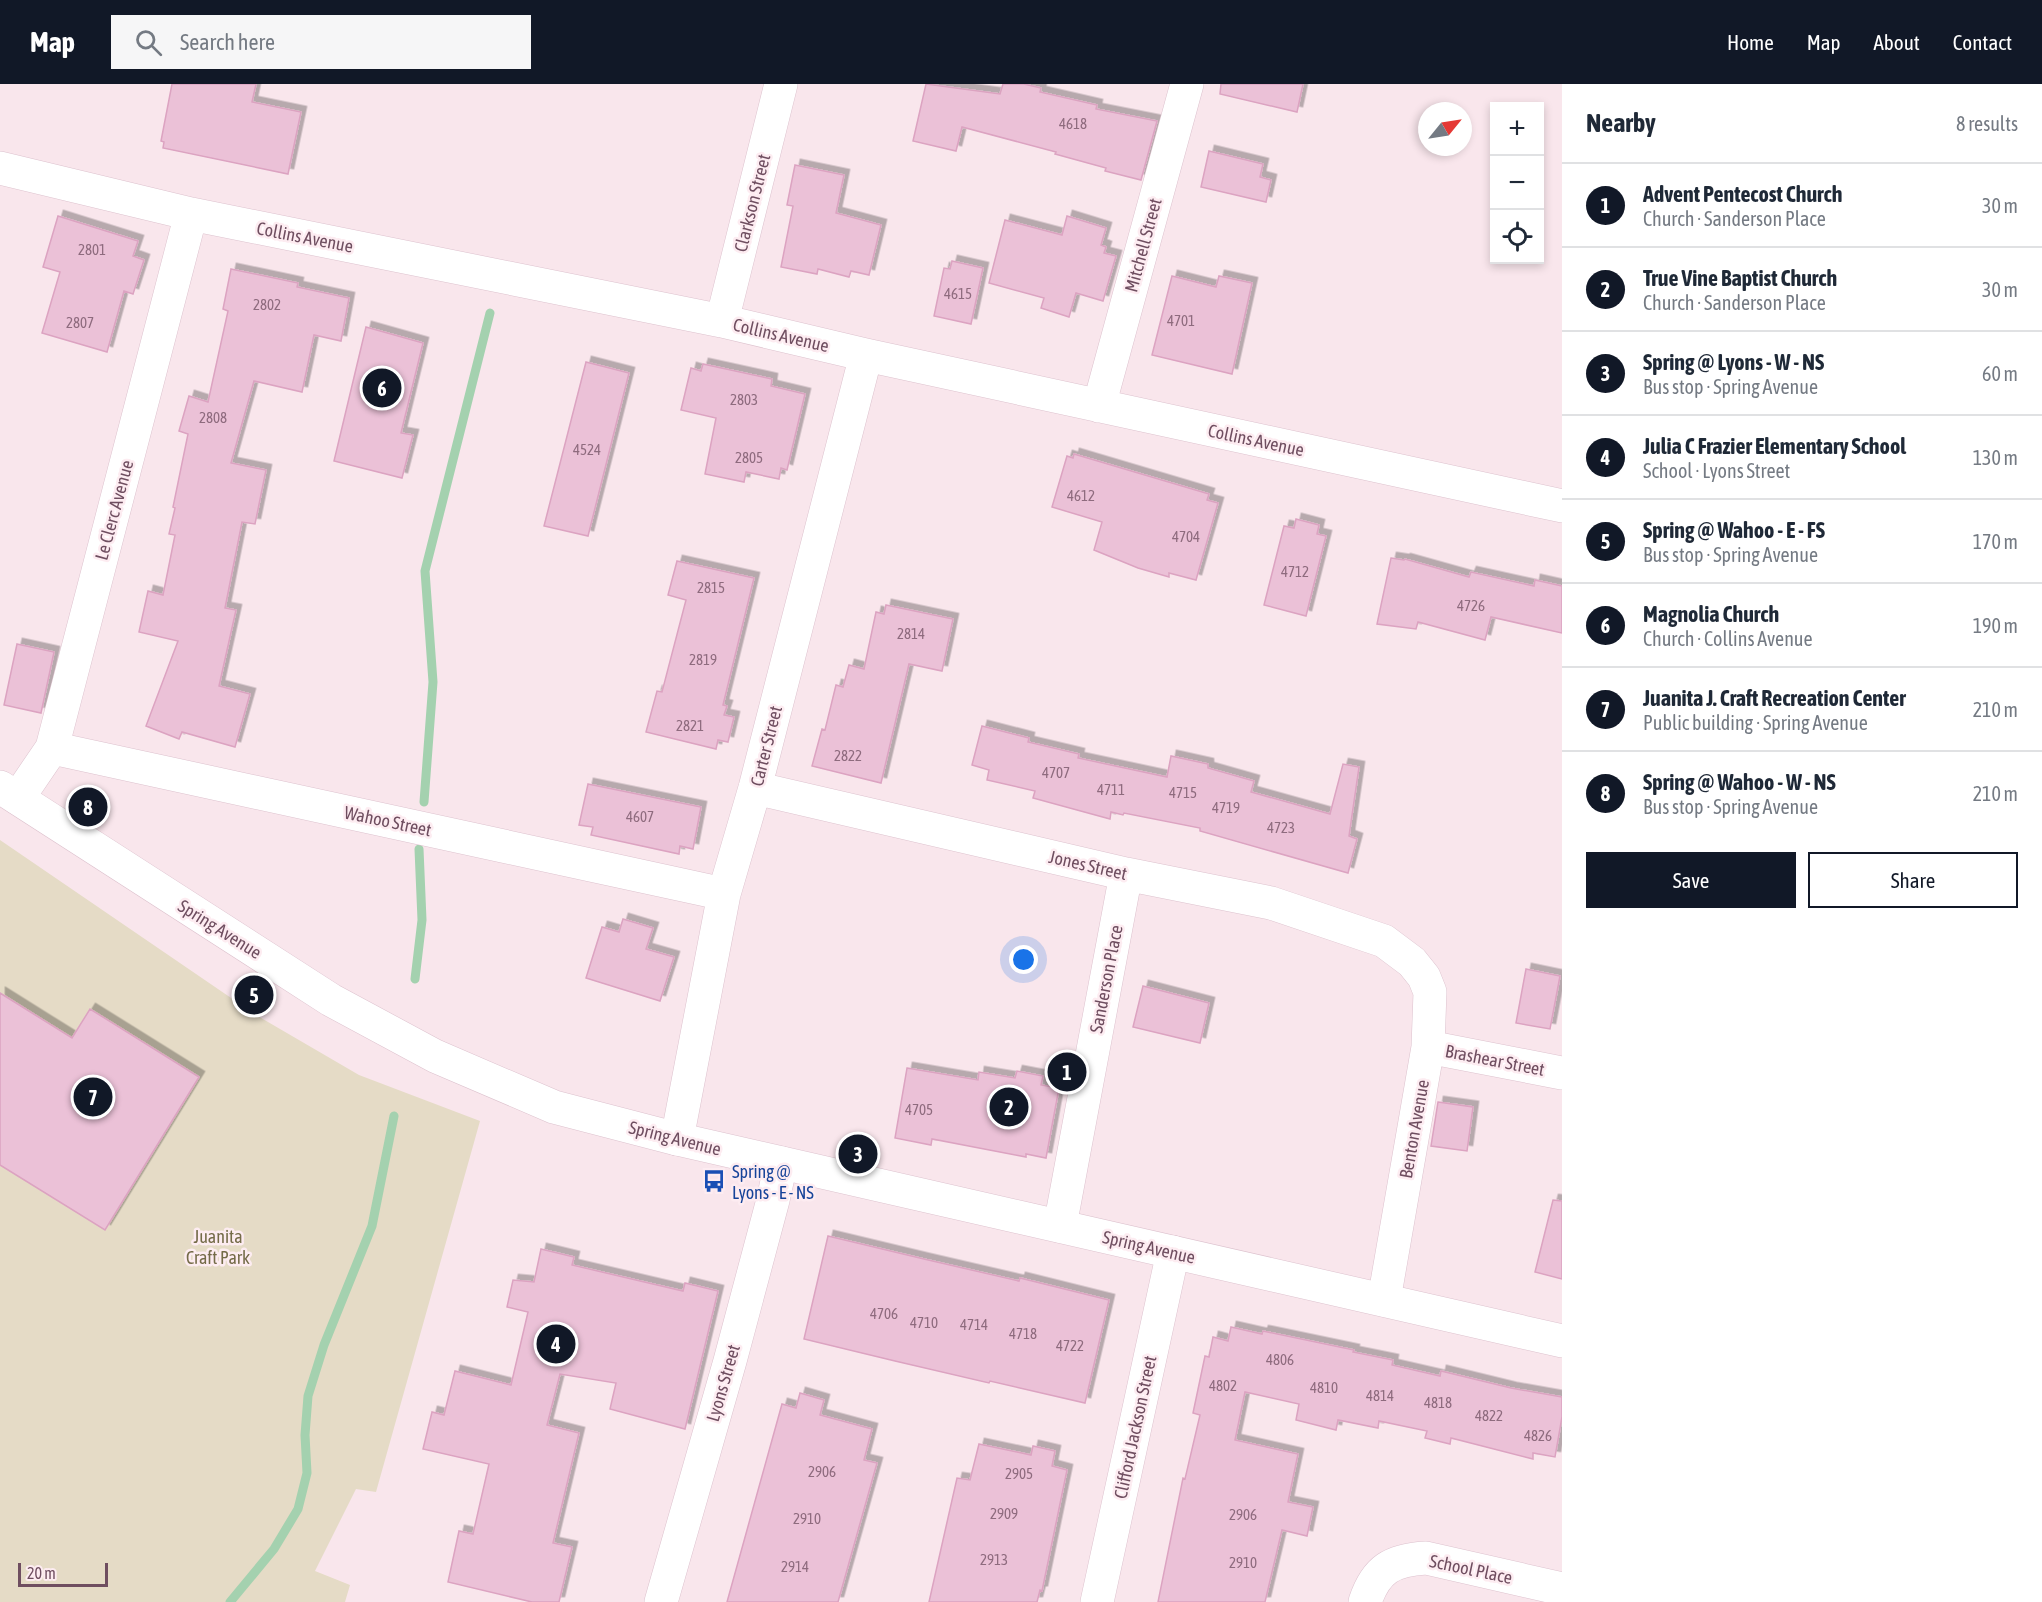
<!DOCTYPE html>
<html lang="en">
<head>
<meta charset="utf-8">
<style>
  body { margin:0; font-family:"Asap Condensed",sans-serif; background:#f6f6f7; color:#1f2937 }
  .controls { position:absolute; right:18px; top:18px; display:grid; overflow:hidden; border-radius:0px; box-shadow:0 3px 9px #0003 }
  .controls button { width:54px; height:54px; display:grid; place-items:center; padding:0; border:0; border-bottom:2px solid #e0e1e3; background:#fff; color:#1f2937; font:30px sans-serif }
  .compass { position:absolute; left:1418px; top:18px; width:54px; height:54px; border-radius:50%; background:#fff; box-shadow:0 3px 9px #0003; rotate:60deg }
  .scale { position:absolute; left:18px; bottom:15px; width:90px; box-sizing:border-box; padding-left:6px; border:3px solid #6f4e60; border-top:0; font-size:16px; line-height:21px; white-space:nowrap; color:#6f4e60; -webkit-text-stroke:4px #fdecf1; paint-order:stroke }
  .you { position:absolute; left:1024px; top:876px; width:21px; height:21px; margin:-15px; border:4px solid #fff; border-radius:50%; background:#1a73e8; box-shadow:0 0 0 9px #1a73e833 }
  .badge { display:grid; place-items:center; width:39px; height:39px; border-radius:50%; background:#111827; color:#fff; font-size:20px; font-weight:700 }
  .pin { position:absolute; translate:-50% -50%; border:3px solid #fff; box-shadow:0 2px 6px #0006 }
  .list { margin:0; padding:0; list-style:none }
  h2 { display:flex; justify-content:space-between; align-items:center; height:78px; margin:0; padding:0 24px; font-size:26px }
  h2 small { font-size:20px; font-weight:400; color:#747a83 }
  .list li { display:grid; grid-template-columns:39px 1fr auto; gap:18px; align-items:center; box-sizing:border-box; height:84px; padding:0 24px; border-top:2px solid #e0e1e3 }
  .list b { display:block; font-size:22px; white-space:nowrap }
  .list p { margin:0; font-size:20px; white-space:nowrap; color:#747a83 }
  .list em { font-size:20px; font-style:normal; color:#747a83 }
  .actions { display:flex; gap:12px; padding:18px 24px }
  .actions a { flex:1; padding:14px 0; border:2px solid #111827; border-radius:0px; text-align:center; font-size:21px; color:#111827 }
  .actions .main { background:#111827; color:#fff }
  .icon { flex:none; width:33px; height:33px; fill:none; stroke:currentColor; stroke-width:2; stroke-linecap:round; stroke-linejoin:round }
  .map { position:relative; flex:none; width:1562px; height:1518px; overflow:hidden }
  header { display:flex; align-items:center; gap:36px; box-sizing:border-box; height:84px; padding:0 30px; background:#111827; color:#fff }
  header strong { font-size:28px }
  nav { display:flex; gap:33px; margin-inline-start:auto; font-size:21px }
  .search { width:420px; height:54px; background:#f6f6f7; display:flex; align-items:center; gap:15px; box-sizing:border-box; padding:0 21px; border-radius:0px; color:#747a83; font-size:22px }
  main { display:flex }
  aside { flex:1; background:#fff }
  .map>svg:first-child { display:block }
  .green { fill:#e5dbc6 }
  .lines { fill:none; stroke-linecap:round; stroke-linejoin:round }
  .stream { stroke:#a4d1af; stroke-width:9 }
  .building { fill:#ebc1d7; stroke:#dca3c1; stroke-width:1.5; filter:url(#shadow) }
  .minor-casing { stroke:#ddc2ce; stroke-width:34 }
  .tertiary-casing { stroke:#ddc2ce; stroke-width:34 }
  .minor { stroke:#fff; stroke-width:33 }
  .tertiary { stroke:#fff; stroke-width:33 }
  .labels { text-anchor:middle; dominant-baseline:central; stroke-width:5; stroke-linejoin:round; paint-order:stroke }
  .number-label { font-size:15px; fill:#8e6b7e }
  .street-label { font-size:18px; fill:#6f4e60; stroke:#fdecf1 }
  .transit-label { font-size:18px; fill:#164399; stroke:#fdecf1; text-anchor:start }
  .park-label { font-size:18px; fill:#746b48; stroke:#fdecf1 }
</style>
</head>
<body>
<header>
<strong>Map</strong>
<div class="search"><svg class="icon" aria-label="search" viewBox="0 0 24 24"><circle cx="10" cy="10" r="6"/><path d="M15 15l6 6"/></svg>Search here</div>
<nav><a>Home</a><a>Map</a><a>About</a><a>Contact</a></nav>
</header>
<main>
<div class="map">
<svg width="1562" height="1518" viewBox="0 0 1562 1518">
  <defs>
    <filter id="shadow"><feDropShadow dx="5.5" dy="-5.5" stdDeviation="0" flood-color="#0004"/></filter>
  </defs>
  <rect width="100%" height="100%" fill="#f9e6ec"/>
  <!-- green -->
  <path class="green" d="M0,756l256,175 103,60 121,46 -104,371 -20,-3 -41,82 35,14 -5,17h-345z"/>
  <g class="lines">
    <!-- stream -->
    <path class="stream" d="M424,718l9,-120 -8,-111 65,-258
      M415,895l7,-59 -3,-71
      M230,1518l44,-53 24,-40 9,-36 -2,-38 3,-39 16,-51 48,-119 22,-110"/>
  </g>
  <!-- building -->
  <path class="building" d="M172,0h84l-4,18 49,10 -13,62 -125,-26 1,-6 -3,-1z
    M926,0l74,10 3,-10h21l17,4 -1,4 57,13 -1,4 61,12 -16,59 -36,-9 1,-3 -51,-14 1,-2 -94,-25 -6,24 -43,-10z
    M1221,0h82l-6,28 -77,-18z
    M1209,67l54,13 -3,13 11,3 -5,22 -65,-15z
    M795,81l49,10 -8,38 45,12 -12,50 -18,-4 -2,6 -31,-8 -1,5 -36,-7 12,-61 -6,-1z
    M58,132l80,25 -5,15 11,4 -11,34 -9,-3 -17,61 -65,-19 18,-61 -17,-5z
    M1067,132l39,12 -5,17 5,2 -2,6 12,3 -13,45 -27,-8 -7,24 -28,-9 3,-10 -55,-15 16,-63 57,15z
    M952,177l31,7 -12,56 -37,-8 10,-48 6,1z
    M231,185l67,14 -1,4 52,11 -8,43 -27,-6 -12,57 -48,-11 -23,82 35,7 -11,54 -13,-2 -17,86 11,2 -17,76 31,8 -15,53 -53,-15 -3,7 -33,-13 32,-85 -39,-9 9,-41 15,4 12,-60 -6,-1 6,-26 -2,-1 15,-73 -9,-3 10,-35 19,6 20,-91 -5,-2z
    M1172,192l44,11 3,-11 33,7 -20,91 -80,-19z
    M366,243l57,16 -22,90 12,2 -11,43 -68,-17z
    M586,278l43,11 -41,163 -44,-10z
    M703,280l69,15 -1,7 34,8 -18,76 -6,-2 -2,11 -33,-7 -2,10 -39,-8 11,-56 -35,-8 10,-42 10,3z
    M1074,370l135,40 -2,6 11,3 -22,77 -27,-7v4l-31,-9 -44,-18 8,-28 -50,-15 15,-51 6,2z
    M1296,435l23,6 -2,9 9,2 -20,80 -42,-11 20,-79 10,2z
    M1391,474l13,2 1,-1 64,18 2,-5 63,14 1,-6 27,6v47l-71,-16 -6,23 -67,-18 -2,7 -39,-5z
    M677,477l77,17 -31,127 4,1 -3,9 10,2 -6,25 -10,-2 -2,9 -70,-17 11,-41 5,1 24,-92 -18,-5z
    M886,521l67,14 -11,52 -33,-7 -28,119 -69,-17 10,-37 3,1 11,-45 7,2 6,-22 15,4 12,-57 8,2z
    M17,560l37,8 -13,61 -37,-8z
    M982,642l47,12 -1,4 51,12 -1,4 89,19 4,-21 37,8v4l46,13 -3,11 79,22 13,-50 16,3 -10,69 8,3 -9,34 -148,-42v-3l-76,-15 -1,2 -12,-3 -1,7 -77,-21 2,-7 -48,-11 2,-10 -17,-5z
    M588,700l113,23 -8,42 -13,-3 -1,8 -88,-19 2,-8 -14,-2z
    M623,835l30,9 -7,21 28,8 -14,44 -74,-23 16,-51 17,5z
    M1526,885l34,7 -10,53 -34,-6z
    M1143,902l66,17 -9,40 -67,-16z
    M0,909l72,45 18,-29 109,68 -94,153 -105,-65z
    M907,984l71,12 1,-8 36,6 2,-7 26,5 -2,9 18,3 -13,70 -20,-4v3l-94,-18 -1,6 -36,-7z
    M1438,1018l35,5 -6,44 -36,-5z
    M1553,1116l9,1v78l-27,-7z
    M828,1152l96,23 95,22 1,-3 89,22 -24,103 -95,-22 -1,2 -94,-22 -91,-22z
    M541,1165l33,8 -2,8 111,26 2,-8 33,8 -33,138 -75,-20 6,-26 -56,-9 -13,51 32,8 -26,110 19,4 -13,55h-27l-84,-20 11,-51 14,3 16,-70 -66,-15 9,-37 12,3 11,-44 56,14 17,-73 -21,-5 6,-27 21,2z
    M1231,1243l31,7 1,-3 91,19 -1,2 40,8 -1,5 48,11 1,-5 70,17 51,9v20l-7,40 -22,-4v6l-82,-21 -1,6 -25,-6 2,-7 -48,-10 -1,7 -40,-8 -2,10 -40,-10 3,-16 -54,-12 -10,48 63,14 -10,48 25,5 -6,29 -25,-6 -17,72h-107l25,-124 2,1 15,-64 -7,-2 12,-57 4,1 4,-20 15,4z
    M800,1309l24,7 -4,15 52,14 -8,31 13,3 -39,139h-111l55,-198 14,4z
    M979,1360l52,11 2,-9 22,5 -3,15 15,4 -25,121 -2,-1 -3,12h-108l28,-124 13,2z"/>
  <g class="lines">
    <!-- minor casing -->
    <g class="minor-casing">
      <path id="minor" d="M0,84l191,46 531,107 144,34 696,151
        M722,237l59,-237
        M1099,322l88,-322
        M52,664l672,146
        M755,704l371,86 145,29 113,38 28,21 12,15 6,15 -2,55 -44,253
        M18,714l34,-50 139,-534
        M1428,963l134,26
        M677,1055l47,-245 31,-106 111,-433
        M1060,1142l66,-352
        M661,1518l69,-241 43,-161 8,-37
        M1097,1518l76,-350
        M1365,1518c11,-33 27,-42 61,-44l136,31"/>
    </g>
    <!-- tertiary casing -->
    <g class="tertiary-casing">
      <path id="tertiary" d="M0,703l331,213 104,56 119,51 123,32 885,202"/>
    </g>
    <!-- minor -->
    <use href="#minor" class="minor"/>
    <!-- tertiary -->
    <use href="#tertiary" class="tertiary"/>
  </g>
  <!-- icons -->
  <defs>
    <g id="bus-bare" transform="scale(1.8)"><path d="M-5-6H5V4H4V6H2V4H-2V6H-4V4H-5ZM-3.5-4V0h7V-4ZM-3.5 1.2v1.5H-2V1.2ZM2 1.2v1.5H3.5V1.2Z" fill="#1a4fb4" stroke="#fdecf1" stroke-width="2.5" paint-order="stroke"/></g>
  </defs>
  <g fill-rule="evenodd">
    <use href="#bus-bare" x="714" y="1097"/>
  </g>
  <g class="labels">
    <!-- number labels -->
    <g class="number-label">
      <text x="1073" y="39">4618</text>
      <text x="92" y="165">2801</text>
      <text x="958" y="209">4615</text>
      <text x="267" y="220">2802</text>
      <text x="1181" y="236">4701</text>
      <text x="80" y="238">2807</text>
      <text x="744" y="315">2803</text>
      <text x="213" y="333">2808</text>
      <text x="587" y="365">4524</text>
      <text x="749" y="373">2805</text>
      <text x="1081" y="411">4612</text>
      <text x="1186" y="452">4704</text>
      <text x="1295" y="487">4712</text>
      <text x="711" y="503">2815</text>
      <text x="1471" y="521">4726</text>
      <text x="911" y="549">2814</text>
      <text x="703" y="575">2819</text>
      <text x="690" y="641">2821</text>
      <text x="848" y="671">2822</text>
      <text x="1056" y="688">4707</text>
      <text x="1111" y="705">4711</text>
      <text x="1183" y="708">4715</text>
      <text x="1226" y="723">4719</text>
      <text x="640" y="732">4607</text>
      <text x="1281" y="743">4723</text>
      <text x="919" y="1025">4705</text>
      <text x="884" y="1229">4706</text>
      <text x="924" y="1238">4710</text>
      <text x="974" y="1240">4714</text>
      <text x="1023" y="1249">4718</text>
      <text x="1070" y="1261">4722</text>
      <text x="1280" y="1275">4806</text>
      <text x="1223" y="1301">4802</text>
      <text x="1324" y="1303">4810</text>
      <text x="1380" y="1311">4814</text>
      <text x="1438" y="1318">4818</text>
      <text x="1489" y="1331">4822</text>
      <text x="1538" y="1351">4826</text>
      <text x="822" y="1387">2906</text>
      <text x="1019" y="1389">2905</text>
      <text x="1004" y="1429">2909</text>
      <text x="1243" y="1430">2906</text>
      <text x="807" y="1434">2910</text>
      <text x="994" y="1475">2913</text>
      <text x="1243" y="1478">2910</text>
      <text x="795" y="1482">2914</text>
    </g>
    <!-- street labels -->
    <g class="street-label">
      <text transform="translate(752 119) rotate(-76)">Clarkson Street</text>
      <text transform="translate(305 153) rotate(11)">Collins Avenue</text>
      <text transform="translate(1143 161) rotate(-75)">Mitchell Street</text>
      <text transform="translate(781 251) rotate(13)">Collins Avenue</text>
      <text transform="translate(1256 356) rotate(12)">Collins Avenue</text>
      <text transform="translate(114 426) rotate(-75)">Le Clerc Avenue</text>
      <text transform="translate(766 662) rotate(-76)">Carter Street</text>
      <text transform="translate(388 737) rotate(12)">Wahoo Street</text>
      <text transform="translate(1088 781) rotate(13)">Jones Street</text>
      <text transform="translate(220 845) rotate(32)">Spring Avenue</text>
      <text transform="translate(1106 895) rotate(-79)">Sanderson Place</text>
      <text transform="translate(1495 976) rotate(11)">Brashear Street</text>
      <text transform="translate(1414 1045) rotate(-80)">Benton Avenue</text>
      <text transform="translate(675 1054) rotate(14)">Spring Avenue</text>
      <text transform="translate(1149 1163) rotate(13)">Spring Avenue</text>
      <text transform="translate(723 1299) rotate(-74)">Lyons Street</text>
      <text transform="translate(1135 1343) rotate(-78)">Clifford Jackson Street</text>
      <text transform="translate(1471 1485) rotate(12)">School Place</text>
    </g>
    <!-- transit labels -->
    <g class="transit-label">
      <text x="732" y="1087">Spring @<tspan x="732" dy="21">Lyons - E - NS</tspan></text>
    </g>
    <!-- park labels -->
    <g class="park-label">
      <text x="218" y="1152">Juanita<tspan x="218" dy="21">Craft Park</tspan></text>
    </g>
  </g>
</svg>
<div class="controls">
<button>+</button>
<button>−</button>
<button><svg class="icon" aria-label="locate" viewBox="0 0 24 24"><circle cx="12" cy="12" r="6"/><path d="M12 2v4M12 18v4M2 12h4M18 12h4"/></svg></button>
</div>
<svg class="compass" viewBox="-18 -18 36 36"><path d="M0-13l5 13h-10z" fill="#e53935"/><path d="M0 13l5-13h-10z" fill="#747a83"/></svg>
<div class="scale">20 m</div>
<div class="you"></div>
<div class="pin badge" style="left:1067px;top:988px">1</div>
<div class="pin badge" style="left:1009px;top:1023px">2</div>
<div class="pin badge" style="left:858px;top:1070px">3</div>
<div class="pin badge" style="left:556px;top:1260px">4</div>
<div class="pin badge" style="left:254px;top:911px">5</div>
<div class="pin badge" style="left:382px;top:304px">6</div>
<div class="pin badge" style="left:93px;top:1013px">7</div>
<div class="pin badge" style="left:88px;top:723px">8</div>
</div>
<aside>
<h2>Nearby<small>8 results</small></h2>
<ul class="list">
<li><span class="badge">1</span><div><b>Advent Pentecost Church</b><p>Church · Sanderson Place</p></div><em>30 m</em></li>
<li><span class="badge">2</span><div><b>True Vine Baptist Church</b><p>Church · Sanderson Place</p></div><em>30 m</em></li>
<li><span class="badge">3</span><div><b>Spring @ Lyons - W - NS</b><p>Bus stop · Spring Avenue</p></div><em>60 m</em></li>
<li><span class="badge">4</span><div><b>Julia C Frazier Elementary School</b><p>School · Lyons Street</p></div><em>130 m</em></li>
<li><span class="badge">5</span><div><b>Spring @ Wahoo - E - FS</b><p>Bus stop · Spring Avenue</p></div><em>170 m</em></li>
<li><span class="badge">6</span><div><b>Magnolia Church</b><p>Church · Collins Avenue</p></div><em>190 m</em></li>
<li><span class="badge">7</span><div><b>Juanita J. Craft Recreation Center</b><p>Public building · Spring Avenue</p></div><em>210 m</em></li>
<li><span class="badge">8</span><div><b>Spring @ Wahoo - W - NS</b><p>Bus stop · Spring Avenue</p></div><em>210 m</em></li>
</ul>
<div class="actions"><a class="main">Save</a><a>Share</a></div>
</aside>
</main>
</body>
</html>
